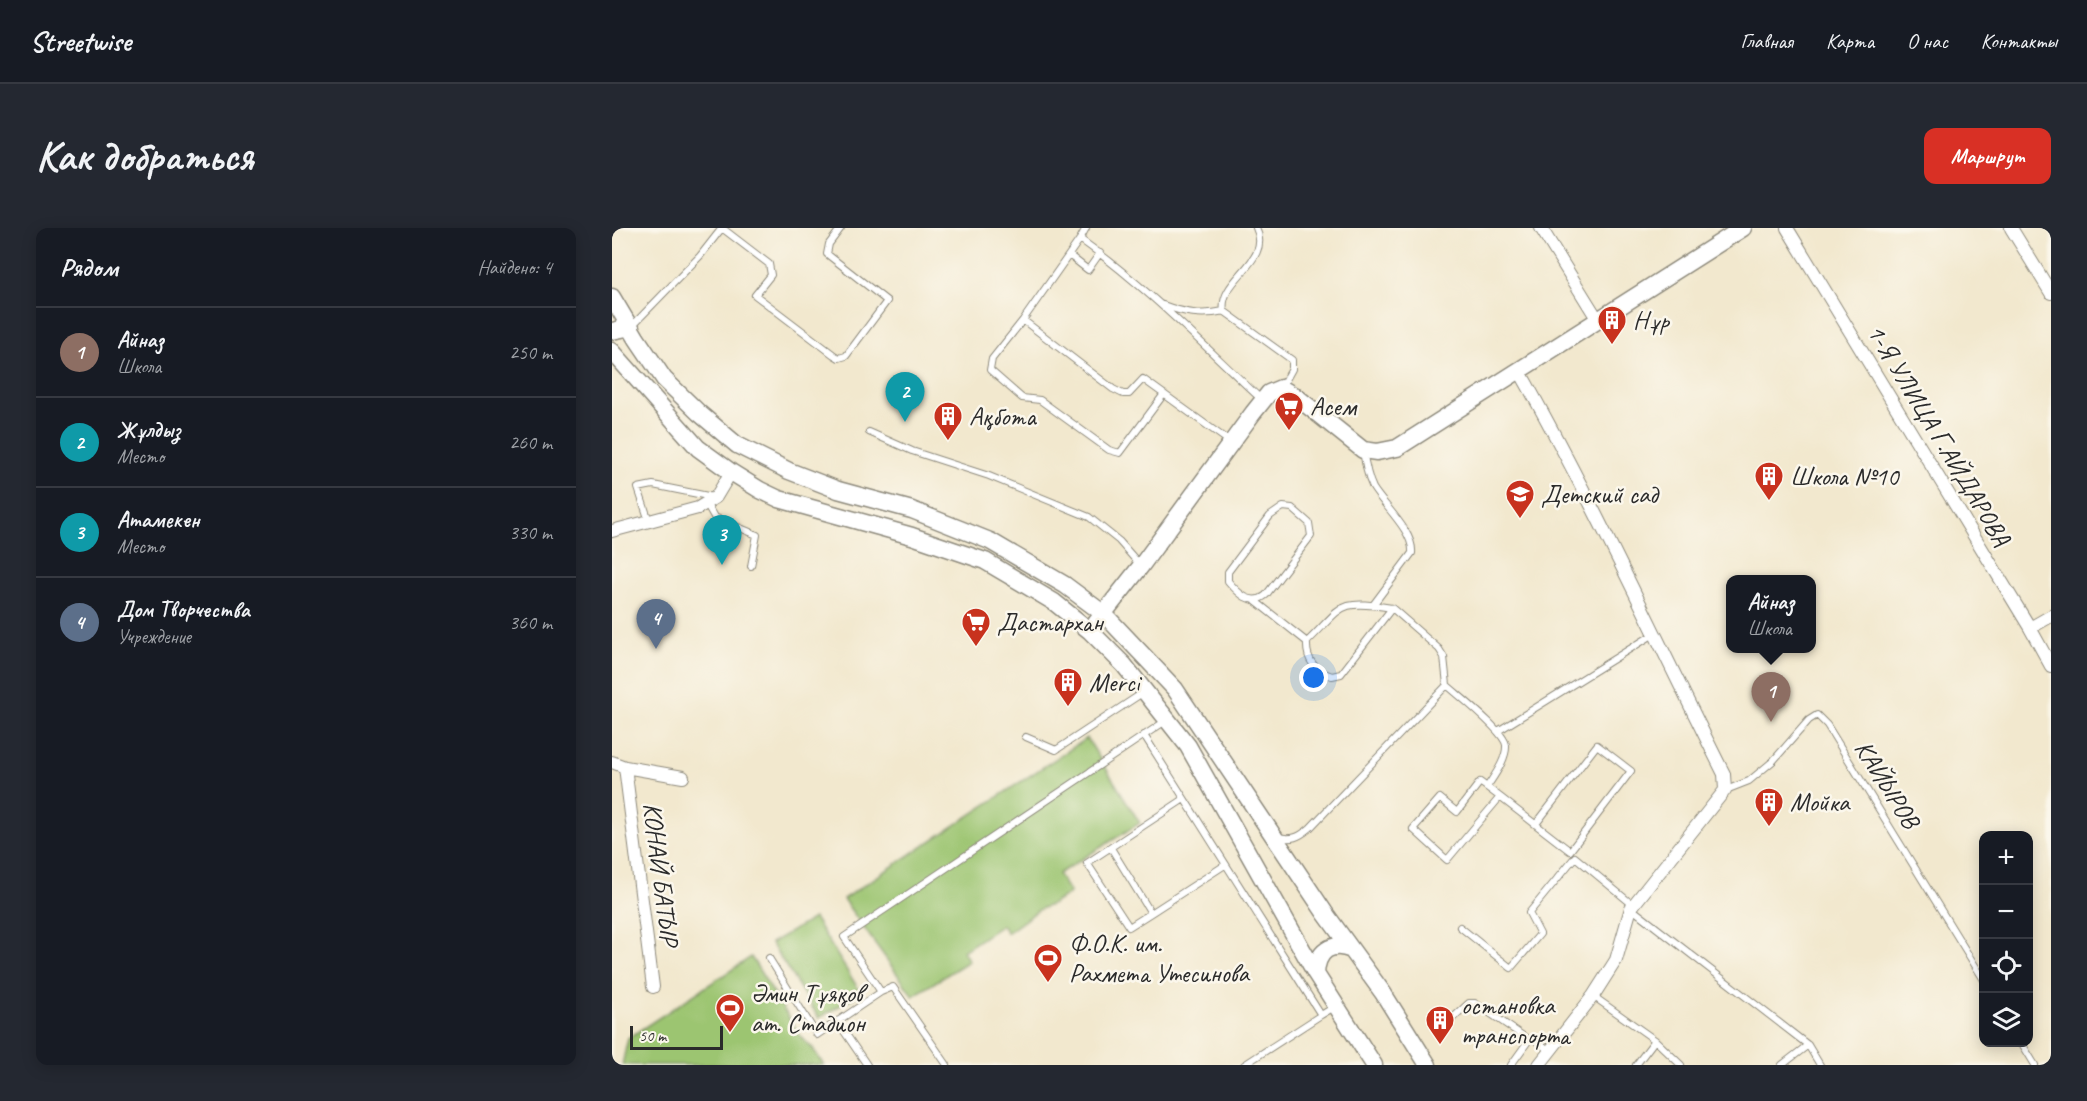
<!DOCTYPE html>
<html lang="ru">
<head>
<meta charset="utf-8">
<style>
  body { margin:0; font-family:Caveat,sans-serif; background:#242831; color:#f1f3f6 }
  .controls { position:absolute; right:18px; bottom:18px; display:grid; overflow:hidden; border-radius:12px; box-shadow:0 3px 15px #0003 }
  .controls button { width:54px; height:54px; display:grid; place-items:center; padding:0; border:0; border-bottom:2px solid #363941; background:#171b24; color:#f1f3f6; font:30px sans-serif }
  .scale { position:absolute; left:18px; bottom:15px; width:93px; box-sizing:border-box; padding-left:6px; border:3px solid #2b2b2b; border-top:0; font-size:16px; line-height:21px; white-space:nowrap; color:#2b2b2b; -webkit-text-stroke:4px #fbf7ec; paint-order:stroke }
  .you { position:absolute; left:702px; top:450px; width:21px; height:21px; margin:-15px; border:4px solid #fff; border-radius:50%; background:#1a73e8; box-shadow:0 0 0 9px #1a73e833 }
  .badge { display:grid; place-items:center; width:39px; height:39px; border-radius:50%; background:#d93025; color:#fff; font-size:20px; font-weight:700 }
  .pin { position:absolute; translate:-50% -50px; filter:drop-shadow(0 2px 3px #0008) }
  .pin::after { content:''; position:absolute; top:32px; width:21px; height:18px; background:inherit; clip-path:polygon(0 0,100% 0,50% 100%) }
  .popup { position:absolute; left:1114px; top:347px; width:90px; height:78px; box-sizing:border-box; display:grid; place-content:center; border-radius:12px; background:#171b24; filter:drop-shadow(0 2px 4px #0005); font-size:20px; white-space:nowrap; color:#9ea1a6 }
  .popup b { font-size:22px; color:#f1f3f6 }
  .popup::after { content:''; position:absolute; left:50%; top:100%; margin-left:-12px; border:12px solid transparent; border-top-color:#171b24 }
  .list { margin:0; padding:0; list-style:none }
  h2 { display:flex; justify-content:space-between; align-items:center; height:78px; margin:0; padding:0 24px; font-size:26px }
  h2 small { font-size:20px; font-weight:400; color:#9ea1a6 }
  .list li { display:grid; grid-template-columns:39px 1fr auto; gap:18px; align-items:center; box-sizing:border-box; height:90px; padding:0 24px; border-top:2px solid #363941 }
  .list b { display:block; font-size:22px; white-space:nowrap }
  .list p { margin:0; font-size:20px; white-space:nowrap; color:#9ea1a6 }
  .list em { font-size:20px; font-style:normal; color:#9ea1a6 }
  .icon { flex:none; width:33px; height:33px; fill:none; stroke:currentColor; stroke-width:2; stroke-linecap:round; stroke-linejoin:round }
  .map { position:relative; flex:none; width:1439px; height:837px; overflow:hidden; border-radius:12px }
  header { display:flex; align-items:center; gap:36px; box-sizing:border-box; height:84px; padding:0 30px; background:#171b24; border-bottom:2px solid #363941 }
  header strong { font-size:28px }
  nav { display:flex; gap:33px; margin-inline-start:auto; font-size:21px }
  .intro { display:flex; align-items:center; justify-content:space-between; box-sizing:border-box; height:144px; padding:0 36px }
  h1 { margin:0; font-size:42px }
  .button { padding:15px 27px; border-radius:12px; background:#d93025; color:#fff; font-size:21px; font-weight:700 }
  main { display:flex; gap:36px; padding:0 36px }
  aside { flex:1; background:#171b24; border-radius:12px; box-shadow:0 3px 15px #0003 }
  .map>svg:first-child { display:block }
  .green { fill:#9cc571; stroke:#64784e; stroke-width:1.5 }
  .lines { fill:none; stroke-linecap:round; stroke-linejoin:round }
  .lane-casing { stroke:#8e8a7c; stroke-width:8 }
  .street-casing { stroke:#8e8a7c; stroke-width:14 }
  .secondary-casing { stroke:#8e8a7c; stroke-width:19 }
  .lane { stroke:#fff; stroke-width:6 }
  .street { stroke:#fff; stroke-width:12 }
  .secondary { stroke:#fff; stroke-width:16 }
  .labels { text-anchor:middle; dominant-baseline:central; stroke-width:5; stroke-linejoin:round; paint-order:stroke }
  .poi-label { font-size:26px; fill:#2b2b2b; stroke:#fbf7ec; text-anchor:start }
  .street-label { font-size:26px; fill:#2b2b2b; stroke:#fbf7ec }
</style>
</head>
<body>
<header>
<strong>Streetwise</strong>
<nav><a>Главная</a><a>Карта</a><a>О нас</a><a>Контакты</a></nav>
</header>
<div class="intro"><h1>Как добраться</h1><a class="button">Маршрут</a></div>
<main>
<aside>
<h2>Рядом<small>Найдено: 4</small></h2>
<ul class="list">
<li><span class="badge" style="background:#8d6e63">1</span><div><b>Айназ</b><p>Школа</p></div><em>250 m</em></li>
<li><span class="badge" style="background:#0f9aa8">2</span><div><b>Жұлдыз</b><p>Место</p></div><em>260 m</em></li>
<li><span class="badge" style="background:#0f9aa8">3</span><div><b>Атамекен</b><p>Место</p></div><em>330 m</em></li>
<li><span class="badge" style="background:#5c6f8a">4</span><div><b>Дом Творчества</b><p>Учреждение</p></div><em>360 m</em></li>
</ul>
</aside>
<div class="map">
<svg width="1439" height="837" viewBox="0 0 1439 837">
  <rect width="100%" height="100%" fill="#fbf7ec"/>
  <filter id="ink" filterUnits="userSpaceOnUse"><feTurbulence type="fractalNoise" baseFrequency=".0167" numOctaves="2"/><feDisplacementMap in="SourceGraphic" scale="12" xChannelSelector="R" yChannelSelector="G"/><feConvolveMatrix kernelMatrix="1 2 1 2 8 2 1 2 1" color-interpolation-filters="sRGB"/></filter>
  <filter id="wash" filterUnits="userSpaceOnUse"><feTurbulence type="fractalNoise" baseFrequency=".008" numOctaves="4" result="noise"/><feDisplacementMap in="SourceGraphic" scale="24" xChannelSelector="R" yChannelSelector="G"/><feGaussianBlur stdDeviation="1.35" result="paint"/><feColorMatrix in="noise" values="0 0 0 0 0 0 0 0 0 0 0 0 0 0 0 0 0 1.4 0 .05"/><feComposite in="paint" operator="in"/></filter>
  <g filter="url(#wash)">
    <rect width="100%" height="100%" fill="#f2e8ce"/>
    <!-- green -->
    <path class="green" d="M475,510l53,85 -82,51 12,19 -17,11 -13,5 -33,24 -5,-8 -39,26 6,10 -56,35 -70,-97z
      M202,690l47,75 -42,25 -48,-75z
      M139,729l50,80 12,12 11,16h-202l6,-27z"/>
  </g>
  <g filter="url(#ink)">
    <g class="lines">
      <!-- lane casing -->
      <g class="lane-casing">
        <path id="lane" d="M110,0l47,36 2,11 -16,20 79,60 5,3 7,-2 41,-55 -60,-47 2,-10 12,-16
          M474,0l-6,11 -57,81 -31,39 -2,11 32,28 18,2 69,50 11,3 44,-59
          M644,0c17,34 -38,51 -32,83l68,49v9l-10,18
          M468,11c66,47 123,106 182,161
          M457,27l19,15 12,-17
          M551,77c21,8 39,11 61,6
          M411,92l90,69 10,5h6l14,-15 87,63
          M19,99l69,-71 22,-28
          M257,204l43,19 77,25 100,41 30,24 21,24
          M751,222c2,13 4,26 10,38 11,18 41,44 39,65l-39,52
          M94,275l8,14 43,18 -6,31
          M671,279l9,1 17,15 2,13 -45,59c-15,12 -28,-2 -38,-14v-9l42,-56z
          M37,293l-11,-33 15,-3 60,12
          M642,372l53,42c-1,18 8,29 25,34l9,-2 51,-66 47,41 5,8 3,28
          M695,414c37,-36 30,-43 85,-34
          M886,503l156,-97
          M532,507l177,280 15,-9
          M414,509l30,13 88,-58
          M868,554l20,15 -53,63 -34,-31 27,-31 17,14z
          M1114,562l23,-9 24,-20 36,-41 8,-5 10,10 157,255
          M888,569l70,54 61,-80 -34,-26 -61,79
          M665,609c15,3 21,1 33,-9l137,-143c12,11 57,46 59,60 1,14 -12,31 -19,42
          M499,620l40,65 -22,14 -42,-64 97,-64
          M1019,680l177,137 12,20
          M539,685l74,-48
          M848,699l51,41 29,-34 -11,-21 46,-56 58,48
          M157,730l48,77 64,-43 -37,-55 323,-217
          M269,764l12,-5 54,78
          M981,768l62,44 26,25
          M225,793l30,44
          M829,801l28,-26h6l54,37
          M1409,814l14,23
          M632,837l77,-50
          M899,837l18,-25h6l15,11
          M1024,837l19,-25
          M1170,837l26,-20"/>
      </g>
      <!-- street casing -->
      <g class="street-casing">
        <path id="street" d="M929,0l57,92
          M1175,0l243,400 21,38
          M1399,0l40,65
          M907,142c74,131 137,269 205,404l1,16 -94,118 -15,52 -23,36 -54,69
          M0,303l86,-23 18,-11 15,-25
          M1418,400l21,-12
          M0,534l13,5 58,10
          M13,539l28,220"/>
      </g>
      <!-- secondary casing -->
      <g class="secondary-casing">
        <path id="secondary" d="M0,69l25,42 27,40 35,34 38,32 52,26 49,19 74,20 78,31 75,44 39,29 71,75 150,224 58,80 45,72
          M0,103l19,-4
          M0,123l86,97 33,24 29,18 19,9 133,37 73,25 69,41 36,29 34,34 64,81 128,228 58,91
          M484,395l45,-57 112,-153 16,-20 12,-5 17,10 65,52 14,2 20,-4 346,-220
          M704,746c1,-23 15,-33 36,-24"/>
      </g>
      <!-- lane -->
      <use href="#lane" class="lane"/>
      <!-- street -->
      <use href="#street" class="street"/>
      <!-- secondary -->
      <use href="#secondary" class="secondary"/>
    </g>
  </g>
  <!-- icons -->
  <defs>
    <g id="building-pin" transform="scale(1.5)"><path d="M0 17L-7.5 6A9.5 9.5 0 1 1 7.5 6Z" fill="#c8321e" stroke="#fbf7ec"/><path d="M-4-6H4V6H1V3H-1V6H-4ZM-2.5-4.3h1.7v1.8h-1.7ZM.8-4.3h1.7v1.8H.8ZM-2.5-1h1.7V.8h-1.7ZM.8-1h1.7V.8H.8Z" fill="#fff"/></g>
    <g id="supermarket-pin" transform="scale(1.5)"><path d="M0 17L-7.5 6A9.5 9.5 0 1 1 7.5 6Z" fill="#c8321e" stroke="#fbf7ec"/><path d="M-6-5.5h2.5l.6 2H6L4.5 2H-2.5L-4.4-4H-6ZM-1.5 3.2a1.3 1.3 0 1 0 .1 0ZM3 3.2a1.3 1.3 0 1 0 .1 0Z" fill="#fff"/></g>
    <g id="school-pin" transform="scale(1.5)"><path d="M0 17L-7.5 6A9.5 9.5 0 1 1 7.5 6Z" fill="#c8321e" stroke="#fbf7ec"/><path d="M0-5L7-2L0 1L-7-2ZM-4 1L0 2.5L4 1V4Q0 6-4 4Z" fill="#fff"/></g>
    <g id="stadium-pin" transform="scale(1.5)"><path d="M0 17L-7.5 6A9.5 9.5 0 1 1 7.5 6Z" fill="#c8321e" stroke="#fbf7ec"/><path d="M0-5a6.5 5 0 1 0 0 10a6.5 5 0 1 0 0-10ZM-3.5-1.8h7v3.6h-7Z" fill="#fff"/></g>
  </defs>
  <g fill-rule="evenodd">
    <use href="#building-pin" x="1000" y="92"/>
    <use href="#supermarket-pin" x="677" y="178"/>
    <use href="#building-pin" x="336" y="188"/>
    <use href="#building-pin" x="1157" y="248"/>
    <use href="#school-pin" x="908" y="266"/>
    <use href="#supermarket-pin" x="364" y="394"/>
    <use href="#building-pin" x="456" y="454"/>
    <use href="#building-pin" x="1157" y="574"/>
    <use href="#stadium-pin" x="436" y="730"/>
    <use href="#stadium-pin" x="118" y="780"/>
    <use href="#building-pin" x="828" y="792"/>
  </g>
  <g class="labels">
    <!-- poi labels -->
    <g class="poi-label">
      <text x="1021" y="92">Нұр</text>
      <text x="698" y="178">Асем</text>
      <text x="357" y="188">Ақбота</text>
      <text x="1178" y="248">Школа №10</text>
      <text x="929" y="266">Детский сад</text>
      <text x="385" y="394">Дастархан</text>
      <text x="477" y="454">Merci</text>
      <text x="1178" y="574">Мойка</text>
      <text x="457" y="715">Ф.О.К. им.<tspan x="457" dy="30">Рахмета Утесинова</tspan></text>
      <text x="139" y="765">Әмин Тұяқов<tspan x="139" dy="30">ат. Стадион</tspan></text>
      <text x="849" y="777">остановка<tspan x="849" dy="30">транспорта</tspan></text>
    </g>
    <!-- street labels -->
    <g class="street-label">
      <text transform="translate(1327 207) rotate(59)">1-Я УЛИЦА Г.АЙДАРОВА</text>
      <text transform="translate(1275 556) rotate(58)">КАЙЫРОВ</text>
      <text transform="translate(49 646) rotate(83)">КОНАЙ БАТЫР</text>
    </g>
  </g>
</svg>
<div class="controls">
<button>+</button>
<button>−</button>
<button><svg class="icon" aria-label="locate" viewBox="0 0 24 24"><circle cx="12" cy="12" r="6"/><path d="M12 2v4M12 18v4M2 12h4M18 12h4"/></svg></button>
<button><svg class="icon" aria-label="layers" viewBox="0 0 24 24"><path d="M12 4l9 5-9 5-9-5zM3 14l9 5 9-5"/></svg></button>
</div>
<div class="scale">50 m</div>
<div class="you"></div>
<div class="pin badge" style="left:1159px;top:494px;background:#8d6e63">1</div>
<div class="popup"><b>Айназ</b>Школа</div>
<div class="pin badge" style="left:293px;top:194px;background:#0f9aa8">2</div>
<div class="pin badge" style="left:110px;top:337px;background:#0f9aa8">3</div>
<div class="pin badge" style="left:44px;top:421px;background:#5c6f8a">4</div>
</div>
</main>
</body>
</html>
